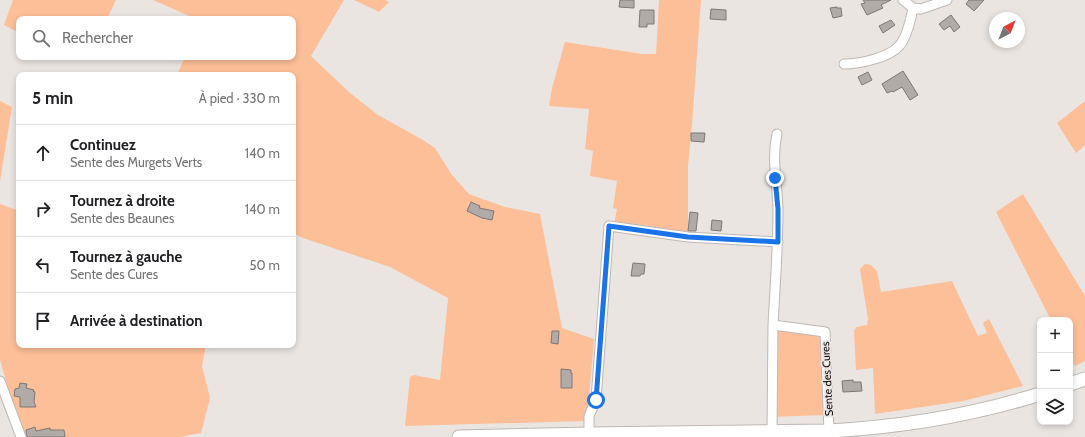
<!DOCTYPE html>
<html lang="fr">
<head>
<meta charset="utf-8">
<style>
  body { margin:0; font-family:Cabin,sans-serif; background:#f2f2f2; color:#202124 }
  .controls { position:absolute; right:12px; bottom:12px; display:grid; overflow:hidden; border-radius:8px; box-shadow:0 2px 6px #0003 }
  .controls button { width:36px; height:36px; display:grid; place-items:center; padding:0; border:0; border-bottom:1px solid #e0e0e0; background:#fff; color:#202124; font:20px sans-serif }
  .compass { position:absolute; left:989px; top:12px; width:36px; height:36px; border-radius:50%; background:#fff; box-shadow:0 2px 6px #0003; rotate:42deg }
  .stop { position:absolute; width:12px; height:12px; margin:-9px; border:3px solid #1a73e8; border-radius:50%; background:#fff }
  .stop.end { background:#1a73e8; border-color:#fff; box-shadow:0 1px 4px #0008 }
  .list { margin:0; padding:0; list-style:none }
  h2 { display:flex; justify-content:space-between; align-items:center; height:52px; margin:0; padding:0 16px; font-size:17px }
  h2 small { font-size:13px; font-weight:400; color:#757577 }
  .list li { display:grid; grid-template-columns:26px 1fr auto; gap:12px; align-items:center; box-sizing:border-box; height:56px; padding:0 16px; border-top:1px solid #e0e0e0 }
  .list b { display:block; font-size:15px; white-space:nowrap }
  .list p { margin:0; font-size:13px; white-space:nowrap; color:#757577 }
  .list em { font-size:13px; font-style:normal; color:#757577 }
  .icon { flex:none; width:22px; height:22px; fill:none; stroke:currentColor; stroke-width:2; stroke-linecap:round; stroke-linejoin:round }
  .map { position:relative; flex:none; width:1085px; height:437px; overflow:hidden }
  .search { position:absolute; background:#fff; box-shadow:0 2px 6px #0003; left:16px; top:16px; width:280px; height:44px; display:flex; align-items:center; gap:10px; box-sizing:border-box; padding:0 14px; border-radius:8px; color:#757577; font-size:15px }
  .panel { position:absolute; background:#fff; box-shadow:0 2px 6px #0003; left:16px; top:72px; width:280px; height:276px; border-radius:8px }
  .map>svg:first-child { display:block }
  .green { fill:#fdbf98 }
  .building { fill:#b0aba7; stroke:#7e7875 }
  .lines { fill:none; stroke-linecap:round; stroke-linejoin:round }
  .minor-casing { stroke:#beb8b4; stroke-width:11 }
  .secondary-casing { stroke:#beb8b4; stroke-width:15 }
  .minor { stroke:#fff; stroke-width:9 }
  .secondary { stroke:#fff; stroke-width:13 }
  .route { stroke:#1a73e8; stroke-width:5 }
  .labels { text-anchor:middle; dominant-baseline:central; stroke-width:4; stroke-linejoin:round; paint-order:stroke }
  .street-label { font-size:11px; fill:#0d0b0a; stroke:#ebe5e2 }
</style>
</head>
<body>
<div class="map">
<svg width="1085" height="437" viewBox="0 0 1085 437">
  <rect width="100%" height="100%" fill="#ebe5e2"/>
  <!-- green -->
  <path class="green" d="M13,0h103l-9,19h-88v14l-15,-8z
    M153,0h191l-33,56 39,37 28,22 45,25 12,8 17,27 17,19 36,13 35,7 22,114 32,11 -7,82 -182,5 5,-49 4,-2 26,5 8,-82 -58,-31 -87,-29 -10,-5v-158h-116l8,-18h108v-38h-97z
    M354,0h31l4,2 -10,10z
    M659,0h42l-9,124 -4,42v67l-74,-8 3,-16 -4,-1 4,-27 -27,-5 3,-25 -8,-2 4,-40 -40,-3 3,-18 13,-46 77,12h14z
    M0,101l12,6 -12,74z
    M1085,101v44l-9,8 -19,-30z
    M1023,194l62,102v65l-10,5 -5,-11v-35h-19l-55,-108z
    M0,204l19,7v134h187l-4,21 8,32 -9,35 -21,4h-158l-22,-77z
    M865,264l6,1 6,6 4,21 71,-11 26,55 9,-3 -4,-10 6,-4 34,67 -60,15 -88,13 -2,-46 -17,2 -2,-39 2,-4 11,-2 1,-6 -8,-50z
    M773,325l54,5 -1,85 -59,2z"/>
  <!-- building -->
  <path class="building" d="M620,0h14v8l-15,-1z
    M863,0h28l-10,5 2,3 -16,7 -6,-11 4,-1z
    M969,0h15l-10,11 -8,-7z
    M837,7v1h4l1,8 -9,2 -3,-10z
    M711,9l15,1v10l-16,-1z
    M640,10h14v14h-7v3h-8z
    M951,15l9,12 -6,5 -4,-6 -6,4 -5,-6z
    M891,20l4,5 -12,8 -4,-7z
    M903,71l15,24 -8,5 -8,-13 -9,5 -1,-1 -5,2 -5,-9z
    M868,72l4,8 -10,5 -4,-8z
    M691,133h14l-1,9 -13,-1z
    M471,202l9,4 -1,2 15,3 -2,9 -10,-2 -15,-7z
    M690,212l8,1 -2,18h-8z
    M712,220l10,1 -1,10 -10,-1z
    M633,263l12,1 -1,10h-3l-1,2h-9z
    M552,331h7l-1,13 -7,-1z
    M561,369l10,1v3h1v15h-11z
    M853,380v2h8l1,9 -19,1 -1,-11z
    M20,383l7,1 -1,4 8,2 -1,1 2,1 -1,10 2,5h-16v-10l-6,-1 1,-7 4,-1z
    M35,427l1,4 14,-3v2h14l1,7h-38l-1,-7z"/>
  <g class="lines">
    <!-- minor casing -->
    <g class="minor-casing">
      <path id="minor" d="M903,0l10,8
        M913,8l8,1 26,-9
        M844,64c14,0 45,-6 55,-18 7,-7 12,-28 14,-38
        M777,134c-6,26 1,51 1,77 0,38 -3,76 -5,114l52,7 4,99
        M0,381l21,56
        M772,432l1,-107
        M589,437v-21l7,-16 13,-174 79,11 90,5"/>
    </g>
    <!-- secondary casing -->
    <g class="secondary-casing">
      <path id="secondary" d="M1070,384l15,-5
        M459,437l130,-3 240,-3c73,-4 141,-15 211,-37"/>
    </g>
    <!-- minor -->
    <use href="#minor" class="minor"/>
    <!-- secondary -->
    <use href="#secondary" class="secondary"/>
  </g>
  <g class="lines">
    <!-- route -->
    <path class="route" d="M596,400l13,-174 79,11 90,5v-33l-3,-31"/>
  </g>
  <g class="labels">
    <!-- street labels -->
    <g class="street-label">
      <text transform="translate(827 379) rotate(-93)">Sente des Cures</text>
    </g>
  </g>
</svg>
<div class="controls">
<button>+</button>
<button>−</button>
<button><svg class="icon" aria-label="layers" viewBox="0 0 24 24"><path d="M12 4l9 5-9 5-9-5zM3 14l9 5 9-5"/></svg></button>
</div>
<svg class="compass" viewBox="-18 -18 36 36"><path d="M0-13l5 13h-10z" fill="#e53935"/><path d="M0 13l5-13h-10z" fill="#757577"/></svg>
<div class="stop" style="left:596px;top:400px"></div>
<div class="stop end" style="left:775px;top:178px"></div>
<div class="search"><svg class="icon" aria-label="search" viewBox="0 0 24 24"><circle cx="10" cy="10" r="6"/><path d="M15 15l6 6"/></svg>Rechercher</div>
<section class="panel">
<h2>5 min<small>À pied · 330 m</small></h2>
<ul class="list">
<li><svg class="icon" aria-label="ahead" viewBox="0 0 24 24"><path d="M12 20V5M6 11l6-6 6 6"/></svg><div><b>Continuez</b><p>Sente des Murgets Verts</p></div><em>140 m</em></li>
<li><svg class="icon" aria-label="right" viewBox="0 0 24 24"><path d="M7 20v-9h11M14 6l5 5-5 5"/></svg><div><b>Tournez à droite</b><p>Sente des Beaunes</p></div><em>140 m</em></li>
<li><svg class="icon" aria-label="left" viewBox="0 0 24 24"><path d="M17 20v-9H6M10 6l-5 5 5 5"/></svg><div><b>Tournez à gauche</b><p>Sente des Cures</p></div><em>50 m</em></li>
<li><svg class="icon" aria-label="arrive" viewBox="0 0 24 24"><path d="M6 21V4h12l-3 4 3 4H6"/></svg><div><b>Arrivée à destination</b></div></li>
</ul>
</section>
</div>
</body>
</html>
